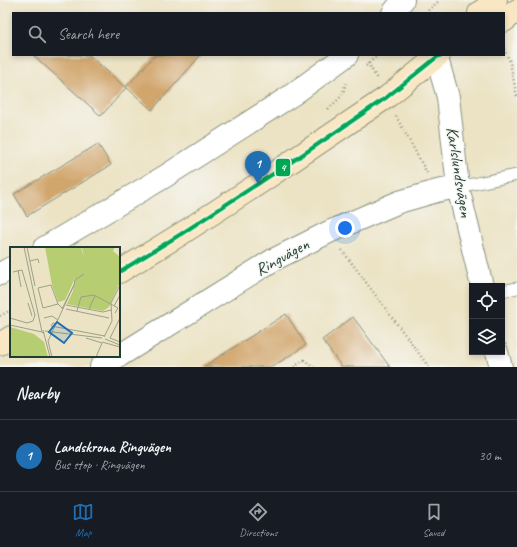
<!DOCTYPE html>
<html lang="en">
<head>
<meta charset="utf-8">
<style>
  body { margin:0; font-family:Caveat,sans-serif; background:#20242c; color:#f1f3f6 }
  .controls { position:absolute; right:12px; bottom:12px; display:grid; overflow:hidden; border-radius:0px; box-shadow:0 2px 6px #0003 }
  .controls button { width:36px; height:36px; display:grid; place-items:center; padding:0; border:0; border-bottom:1px solid #363941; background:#171b24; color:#f1f3f6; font:20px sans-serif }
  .you { position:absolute; left:345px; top:228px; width:14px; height:14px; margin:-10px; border:3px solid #fff; border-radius:50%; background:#1a73e8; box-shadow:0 0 0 6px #1a73e833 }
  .badge { display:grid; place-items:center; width:26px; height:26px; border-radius:50%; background:#1f6fb2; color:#fff; font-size:13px; font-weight:700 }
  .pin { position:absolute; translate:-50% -33px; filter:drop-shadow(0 1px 2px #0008) }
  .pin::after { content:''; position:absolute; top:21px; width:14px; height:12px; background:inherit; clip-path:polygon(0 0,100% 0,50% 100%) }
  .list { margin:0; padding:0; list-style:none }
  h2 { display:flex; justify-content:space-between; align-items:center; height:52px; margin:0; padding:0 16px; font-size:17px }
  h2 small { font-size:13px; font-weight:400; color:#9ea1a6 }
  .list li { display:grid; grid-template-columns:26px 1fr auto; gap:12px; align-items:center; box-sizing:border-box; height:72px; padding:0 16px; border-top:1px solid #363941 }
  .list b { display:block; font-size:15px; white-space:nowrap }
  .list p { margin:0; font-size:13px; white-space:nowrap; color:#9ea1a6 }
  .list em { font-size:13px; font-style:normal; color:#9ea1a6 }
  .icon { flex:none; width:22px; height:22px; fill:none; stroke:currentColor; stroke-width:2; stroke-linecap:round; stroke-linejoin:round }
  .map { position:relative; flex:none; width:517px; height:367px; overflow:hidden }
  .search { position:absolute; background:#171b24; box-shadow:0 2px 6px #0003; left:12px; right:12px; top:12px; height:44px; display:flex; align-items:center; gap:10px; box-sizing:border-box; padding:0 14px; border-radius:0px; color:#9ea1a6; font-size:15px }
  .sheet { height:124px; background:#171b24 }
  nav { display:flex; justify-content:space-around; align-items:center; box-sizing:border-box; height:56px; border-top:1px solid #363941; background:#171b24; font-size:11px; color:#9ea1a6 }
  nav a { display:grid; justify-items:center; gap:2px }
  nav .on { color:#1f6fb2 }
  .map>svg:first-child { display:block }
  .building { fill:#d1a66d }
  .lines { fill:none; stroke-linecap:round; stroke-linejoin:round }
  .service-casing { stroke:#86907c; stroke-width:13 }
  .minor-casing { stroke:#86907c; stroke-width:24 }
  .secondary-casing { stroke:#86907c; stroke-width:24 }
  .path { stroke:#86907c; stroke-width:2.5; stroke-dasharray:1 3; stroke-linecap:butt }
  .service { stroke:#fff; stroke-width:11 }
  .minor { stroke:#fff; stroke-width:22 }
  .secondary { stroke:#f9e7c3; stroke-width:22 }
  .bus-1-casing { stroke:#f6f6f2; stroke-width:7 }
  .bus-1 { stroke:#00a651; stroke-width:4 }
  .labels { text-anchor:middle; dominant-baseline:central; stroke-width:3; stroke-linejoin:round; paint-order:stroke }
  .street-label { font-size:17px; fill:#1f3d34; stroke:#f6f6f2 }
  .inset-road { fill:none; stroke:#9aa18a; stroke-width:1 }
  .view { fill:#1f6fb2; fill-opacity:0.15; stroke:#1f6fb2; stroke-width:2 }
  .inset-edge { fill:none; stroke:#1f3d34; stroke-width:2 }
  .line-badge { stroke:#f6f6f2; stroke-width:1.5 }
  .badge-label { font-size:11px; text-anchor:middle; font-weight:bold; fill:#fff }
</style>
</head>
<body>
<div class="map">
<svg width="517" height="367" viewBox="0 0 517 367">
  <rect width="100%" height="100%" fill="#f6f6f2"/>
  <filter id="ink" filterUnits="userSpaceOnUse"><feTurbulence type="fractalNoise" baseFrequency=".025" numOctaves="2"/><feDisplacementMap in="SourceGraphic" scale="8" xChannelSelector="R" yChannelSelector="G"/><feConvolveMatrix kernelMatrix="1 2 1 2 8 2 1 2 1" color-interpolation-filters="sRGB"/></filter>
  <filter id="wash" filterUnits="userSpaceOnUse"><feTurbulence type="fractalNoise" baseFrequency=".012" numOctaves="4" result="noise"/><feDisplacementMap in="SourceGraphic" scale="16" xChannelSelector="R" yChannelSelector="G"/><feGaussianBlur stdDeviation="0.9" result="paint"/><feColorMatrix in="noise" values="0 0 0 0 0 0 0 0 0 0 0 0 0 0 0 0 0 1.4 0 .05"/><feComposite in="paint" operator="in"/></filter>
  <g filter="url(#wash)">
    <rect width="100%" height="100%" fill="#ece3c4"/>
    <g id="blocks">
      <!-- building -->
      <path class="building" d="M33,55h56l37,33 -25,28z
        M155,55h46l-49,55 -26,-23z
        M98,144l13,21 -84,51 -13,-22z
        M286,314l20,31 -34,22h-69z
        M353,317l37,50h-48l-20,-27z"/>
    </g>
  </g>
  <g filter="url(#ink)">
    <use href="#blocks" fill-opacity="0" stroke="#86907c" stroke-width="1"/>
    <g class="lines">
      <!-- service casing -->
      <g class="service-casing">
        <path id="service" d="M458,187l59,-12
          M502,291l15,-3"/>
      </g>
      <!-- minor casing -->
      <g class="minor-casing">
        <path id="minor" d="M393,13l10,-13
          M436,55l12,42 10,90 24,99
          M44,248l120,-71 128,-82 55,-40
          M0,274l11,-6
          M497,352l4,15
          M119,356l154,-96 56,-28 70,-30 38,-11 21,-4
          M101,367l17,-11"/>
      </g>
      <!-- secondary casing -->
      <g class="secondary-casing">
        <path id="secondary" d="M479,13l17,-13
          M504,21l13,-11
          M119,272l62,-38 77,-50 129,-87 52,-42
          M0,344l11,-7"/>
      </g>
      <!-- path -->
      <path class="path" d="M425,13l15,-13
        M504,49l6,13 7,35
        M368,63l9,16
        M366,66l12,-11
        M328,109l11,-10 4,-6 3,-10
        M396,116l31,57
        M342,250l87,117
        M0,316l11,-6
        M294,367l10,-7 10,7"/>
      <!-- service -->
      <use href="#service" class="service"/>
      <!-- minor -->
      <use href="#minor" class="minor"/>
      <!-- secondary -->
      <use href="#secondary" class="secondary"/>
      <!-- bus-1 casing -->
      <g class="bus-1-casing">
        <path id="bus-1" d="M119,272l62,-38 127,-83 79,-54 50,-40 5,-2"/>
      </g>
      <!-- bus-1 -->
      <use href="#bus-1" class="bus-1"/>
    </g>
  </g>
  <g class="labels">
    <!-- street labels -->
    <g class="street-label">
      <text transform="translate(459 172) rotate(81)">Karlslundsvägen</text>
      <text transform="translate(282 257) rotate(-29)">Ringvägen</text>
    </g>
  </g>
  <!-- overview -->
  <g transform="translate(10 247)">
    <rect width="110" height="110" fill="#ece3c4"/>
    <path d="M35,0h36l3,11 -2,-11h33l-2,4 7,6v25l-11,25 -6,4 -36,-7 6,-13 2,-13 -10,22 -7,2 -6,-17zM0,80l24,7 10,8 4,15h-38z" fill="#b6cd72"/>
    <path class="inset-road" d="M14,0l18,85 2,2 -1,-4M17,0l8,39M20,14l8,-2 1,4M8,23l3,17M64,38l1,-5 9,-6M18,56l4,13M48,57l-15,4 -5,-20 13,-3 7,19 5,5M56,58l37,7 8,-2M104,59l6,-11M56,62l43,9M79,62l6,-13M67,64l4,-14 13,-2 24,13 -3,5M0,71l17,5 6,-2 2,-6 -13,-45 -9,2M34,71l8,-2 6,4M110,71l-10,20 10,4M46,77l-3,-1 -2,3 54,10M0,78l32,7M35,84l57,7M34,87l6,23M94,90l8,-16 -1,-18 9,-18M76,91l16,5M95,92l15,6M92,95l18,5M42,110l-4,-16 26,-56 -12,24M86,110l6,-14"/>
    <path class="view" d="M47,75l15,11 -8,10 -15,-11z"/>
    <rect width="110" height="110" class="inset-edge"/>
  </g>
  <rect class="line-badge" x="275" y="158" width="16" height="19" rx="4" fill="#00a651"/>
  <g class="badge-label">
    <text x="283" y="171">4</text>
  </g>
</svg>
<div class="controls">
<button><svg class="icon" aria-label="locate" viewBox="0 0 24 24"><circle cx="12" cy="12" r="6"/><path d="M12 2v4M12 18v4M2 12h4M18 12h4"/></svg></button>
<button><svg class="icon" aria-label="layers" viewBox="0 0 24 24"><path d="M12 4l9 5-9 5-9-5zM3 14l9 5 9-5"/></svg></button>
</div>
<div class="you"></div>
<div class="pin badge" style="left:258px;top:184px">1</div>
<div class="search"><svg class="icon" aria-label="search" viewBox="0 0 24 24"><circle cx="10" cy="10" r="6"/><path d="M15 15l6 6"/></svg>Search here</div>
</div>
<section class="sheet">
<h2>Nearby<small></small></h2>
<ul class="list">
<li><span class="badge">1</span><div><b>Landskrona Ringvägen</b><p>Bus stop · Ringvägen</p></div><em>30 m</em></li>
</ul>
</section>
<nav>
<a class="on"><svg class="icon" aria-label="map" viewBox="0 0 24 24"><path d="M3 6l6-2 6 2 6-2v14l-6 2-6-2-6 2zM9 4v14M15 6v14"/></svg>Map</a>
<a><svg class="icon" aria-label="directions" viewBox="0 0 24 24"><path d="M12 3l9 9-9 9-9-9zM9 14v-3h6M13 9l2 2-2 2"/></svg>Directions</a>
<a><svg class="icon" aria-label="saved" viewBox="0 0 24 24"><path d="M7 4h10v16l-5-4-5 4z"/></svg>Saved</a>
</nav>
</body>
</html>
